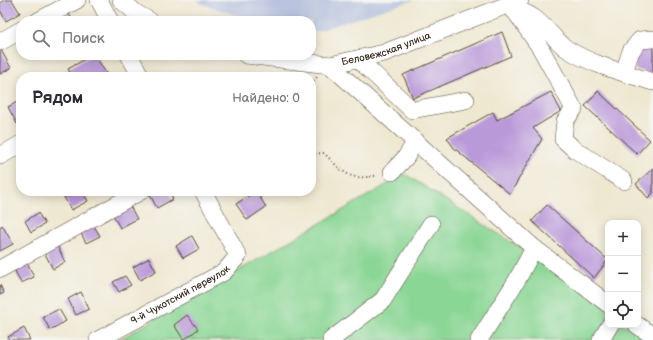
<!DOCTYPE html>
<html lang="ru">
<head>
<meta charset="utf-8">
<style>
  body { margin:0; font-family:"Balsamiq Sans",sans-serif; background:#f2f2f3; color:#2b2b33 }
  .controls { position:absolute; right:12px; bottom:12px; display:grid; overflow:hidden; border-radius:8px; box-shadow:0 2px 10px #0003 }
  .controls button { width:36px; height:36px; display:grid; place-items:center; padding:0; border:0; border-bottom:1px solid #e1e1e2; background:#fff; color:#2b2b33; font:20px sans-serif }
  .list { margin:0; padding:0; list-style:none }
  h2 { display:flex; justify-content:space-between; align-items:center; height:52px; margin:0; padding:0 16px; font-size:17px }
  h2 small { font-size:13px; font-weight:400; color:#7c7c81 }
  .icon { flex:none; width:22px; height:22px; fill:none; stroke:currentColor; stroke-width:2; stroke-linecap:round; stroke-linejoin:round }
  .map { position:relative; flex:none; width:653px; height:340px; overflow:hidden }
  .search { position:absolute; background:#fff; box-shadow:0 2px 10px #0003; left:16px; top:16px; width:300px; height:44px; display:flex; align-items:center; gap:10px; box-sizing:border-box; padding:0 14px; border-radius:16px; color:#7c7c81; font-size:15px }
  .panel { position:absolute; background:#fff; box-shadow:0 2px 10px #0003; left:16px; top:72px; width:300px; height:124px; border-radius:16px }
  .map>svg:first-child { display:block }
  .industrial { fill:#bac4de }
  .green { fill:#8ad694; stroke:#628059 }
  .building { fill:#ba99d9 }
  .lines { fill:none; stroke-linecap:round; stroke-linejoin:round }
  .minor-casing { stroke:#564639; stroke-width:18 }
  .path { stroke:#564639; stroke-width:2; stroke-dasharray:1 3; stroke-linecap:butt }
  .minor { stroke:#fff; stroke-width:17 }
  .labels { text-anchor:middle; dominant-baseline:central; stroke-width:3; stroke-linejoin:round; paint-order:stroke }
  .street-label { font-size:10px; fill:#3b2a1e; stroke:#f6f6f2 }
</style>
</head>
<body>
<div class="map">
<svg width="653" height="340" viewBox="0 0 653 340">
  <rect width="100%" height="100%" fill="#f6f6f2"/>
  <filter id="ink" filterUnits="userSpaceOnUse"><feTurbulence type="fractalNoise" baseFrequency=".025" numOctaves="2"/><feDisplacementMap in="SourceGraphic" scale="8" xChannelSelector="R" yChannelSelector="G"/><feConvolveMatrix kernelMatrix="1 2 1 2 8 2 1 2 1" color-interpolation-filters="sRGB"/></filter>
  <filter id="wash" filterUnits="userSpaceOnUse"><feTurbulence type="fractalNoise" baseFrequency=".012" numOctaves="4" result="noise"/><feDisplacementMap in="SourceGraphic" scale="16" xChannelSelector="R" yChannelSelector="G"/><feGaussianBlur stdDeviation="0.9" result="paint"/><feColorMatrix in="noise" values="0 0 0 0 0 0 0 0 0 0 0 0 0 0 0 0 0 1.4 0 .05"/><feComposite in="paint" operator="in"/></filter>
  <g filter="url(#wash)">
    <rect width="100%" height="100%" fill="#efe8d1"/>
    <!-- industrial -->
    <path class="industrial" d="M197,0h217l-103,33v-12h-58l-53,-18z"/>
    <!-- green -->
    <path class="green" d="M405,174l183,117 20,17v17h20l17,15h-526z"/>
    <g id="blocks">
      <!-- building -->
      <path class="building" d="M5,0h7l8,13 -14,8 -6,-11v-7z
        M68,12l5,9h-20z
        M502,32l9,24 -98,42 -10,-23z
        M653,43v32l-18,-6 -3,-11 8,-12z
        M1,50l10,18 -11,6v-23z
        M92,55h3l12,20 -4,2h-30l-5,-8z
        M598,91l52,49 -13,14 -52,-48z
        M551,92l10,19 -28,17 9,11 -32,55 -56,-46 -7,-10 46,-26 4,8z
        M21,100v22l-4,2 -9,-17z
        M653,168v25l-5,5 -12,-14z
        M76,191h6l6,10 -17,9 -7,-13z
        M157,191h12l4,8 -16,9 -7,-13z
        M256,191l10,16 -19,13 -11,-16z
        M547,205l61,55 -14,18 -62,-57z
        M130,206l7,13 -17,9 -7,-13z
        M38,213l7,11 -14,8 -6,-11z
        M2,225l11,19 -13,7v-24z
        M94,226l6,10 -14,7 -5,-10z
        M192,236l7,13 -16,9 -7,-12z
        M57,245l8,17 -12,7 -9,-17z
        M149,258l7,13 -16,9 -7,-13z
        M26,260l8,17 -13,6 -8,-16z
        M125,276l6,9 -12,7 -6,-10z
        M0,285l4,8 -4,2z
        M81,292l8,17 -13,6 -8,-16z
        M59,309l7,12 -16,9 -7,-13z
        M187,315l11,14 -14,11 -10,-15z
        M24,328l6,12h-21l-1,-3z"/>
    </g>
  </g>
  <g filter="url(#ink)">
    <use href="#blocks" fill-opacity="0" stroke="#564639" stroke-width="1"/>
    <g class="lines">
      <!-- minor casing -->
      <g class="minor-casing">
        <g id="minor">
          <path d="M99,0l11,21"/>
          <path d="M121,0l15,13 14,8"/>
          <path d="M510,4l31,45 33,60 -9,12 -2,18 11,10 50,32"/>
          <path d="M514,11c22,-1 36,26 53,38 25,16 58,24 86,33"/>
          <path d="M38,21l39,-21"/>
          <path d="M0,42l21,-12"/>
          <path d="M129,55l12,22"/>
          <path id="s1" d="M246,55l84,10 54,-12 136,-53"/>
          <path d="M358,59l54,51 54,-10"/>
          <path d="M330,65l204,183 74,56"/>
          <path d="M624,72l7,-21 9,-11 13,-1"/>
          <path d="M0,156l21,-12"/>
          <path d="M392,172l14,-15 10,-16"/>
          <path d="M0,269l141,-78"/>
          <path d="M637,325l16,11"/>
          <path id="s2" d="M98,340l126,-68 14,-16 -35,-65"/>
          <path d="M331,340l52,-40 48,-76"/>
          <path d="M479,340l38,-60 17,-32"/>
          <path d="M601,340l9,-15"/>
        </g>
      </g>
      <!-- path -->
      <path class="path" d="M311,84l6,-7
        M311,154l13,-1c20,20 25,29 54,22"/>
      <!-- minor -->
      <use href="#minor" class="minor"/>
    </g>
  </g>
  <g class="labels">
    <!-- street labels -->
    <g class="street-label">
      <text stroke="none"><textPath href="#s1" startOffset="143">Беловежская улица</textPath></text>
      <text stroke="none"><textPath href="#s2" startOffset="94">9-й Чукотский переулок</textPath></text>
    </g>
  </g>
</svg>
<div class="controls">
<button>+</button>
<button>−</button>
<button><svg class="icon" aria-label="locate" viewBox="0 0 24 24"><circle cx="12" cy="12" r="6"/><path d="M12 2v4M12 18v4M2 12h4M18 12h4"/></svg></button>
</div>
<div class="search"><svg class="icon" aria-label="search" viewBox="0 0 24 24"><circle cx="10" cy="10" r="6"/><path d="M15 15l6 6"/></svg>Поиск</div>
<section class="panel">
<h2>Рядом<small>Найдено: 0</small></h2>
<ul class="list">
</ul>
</section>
</div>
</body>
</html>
